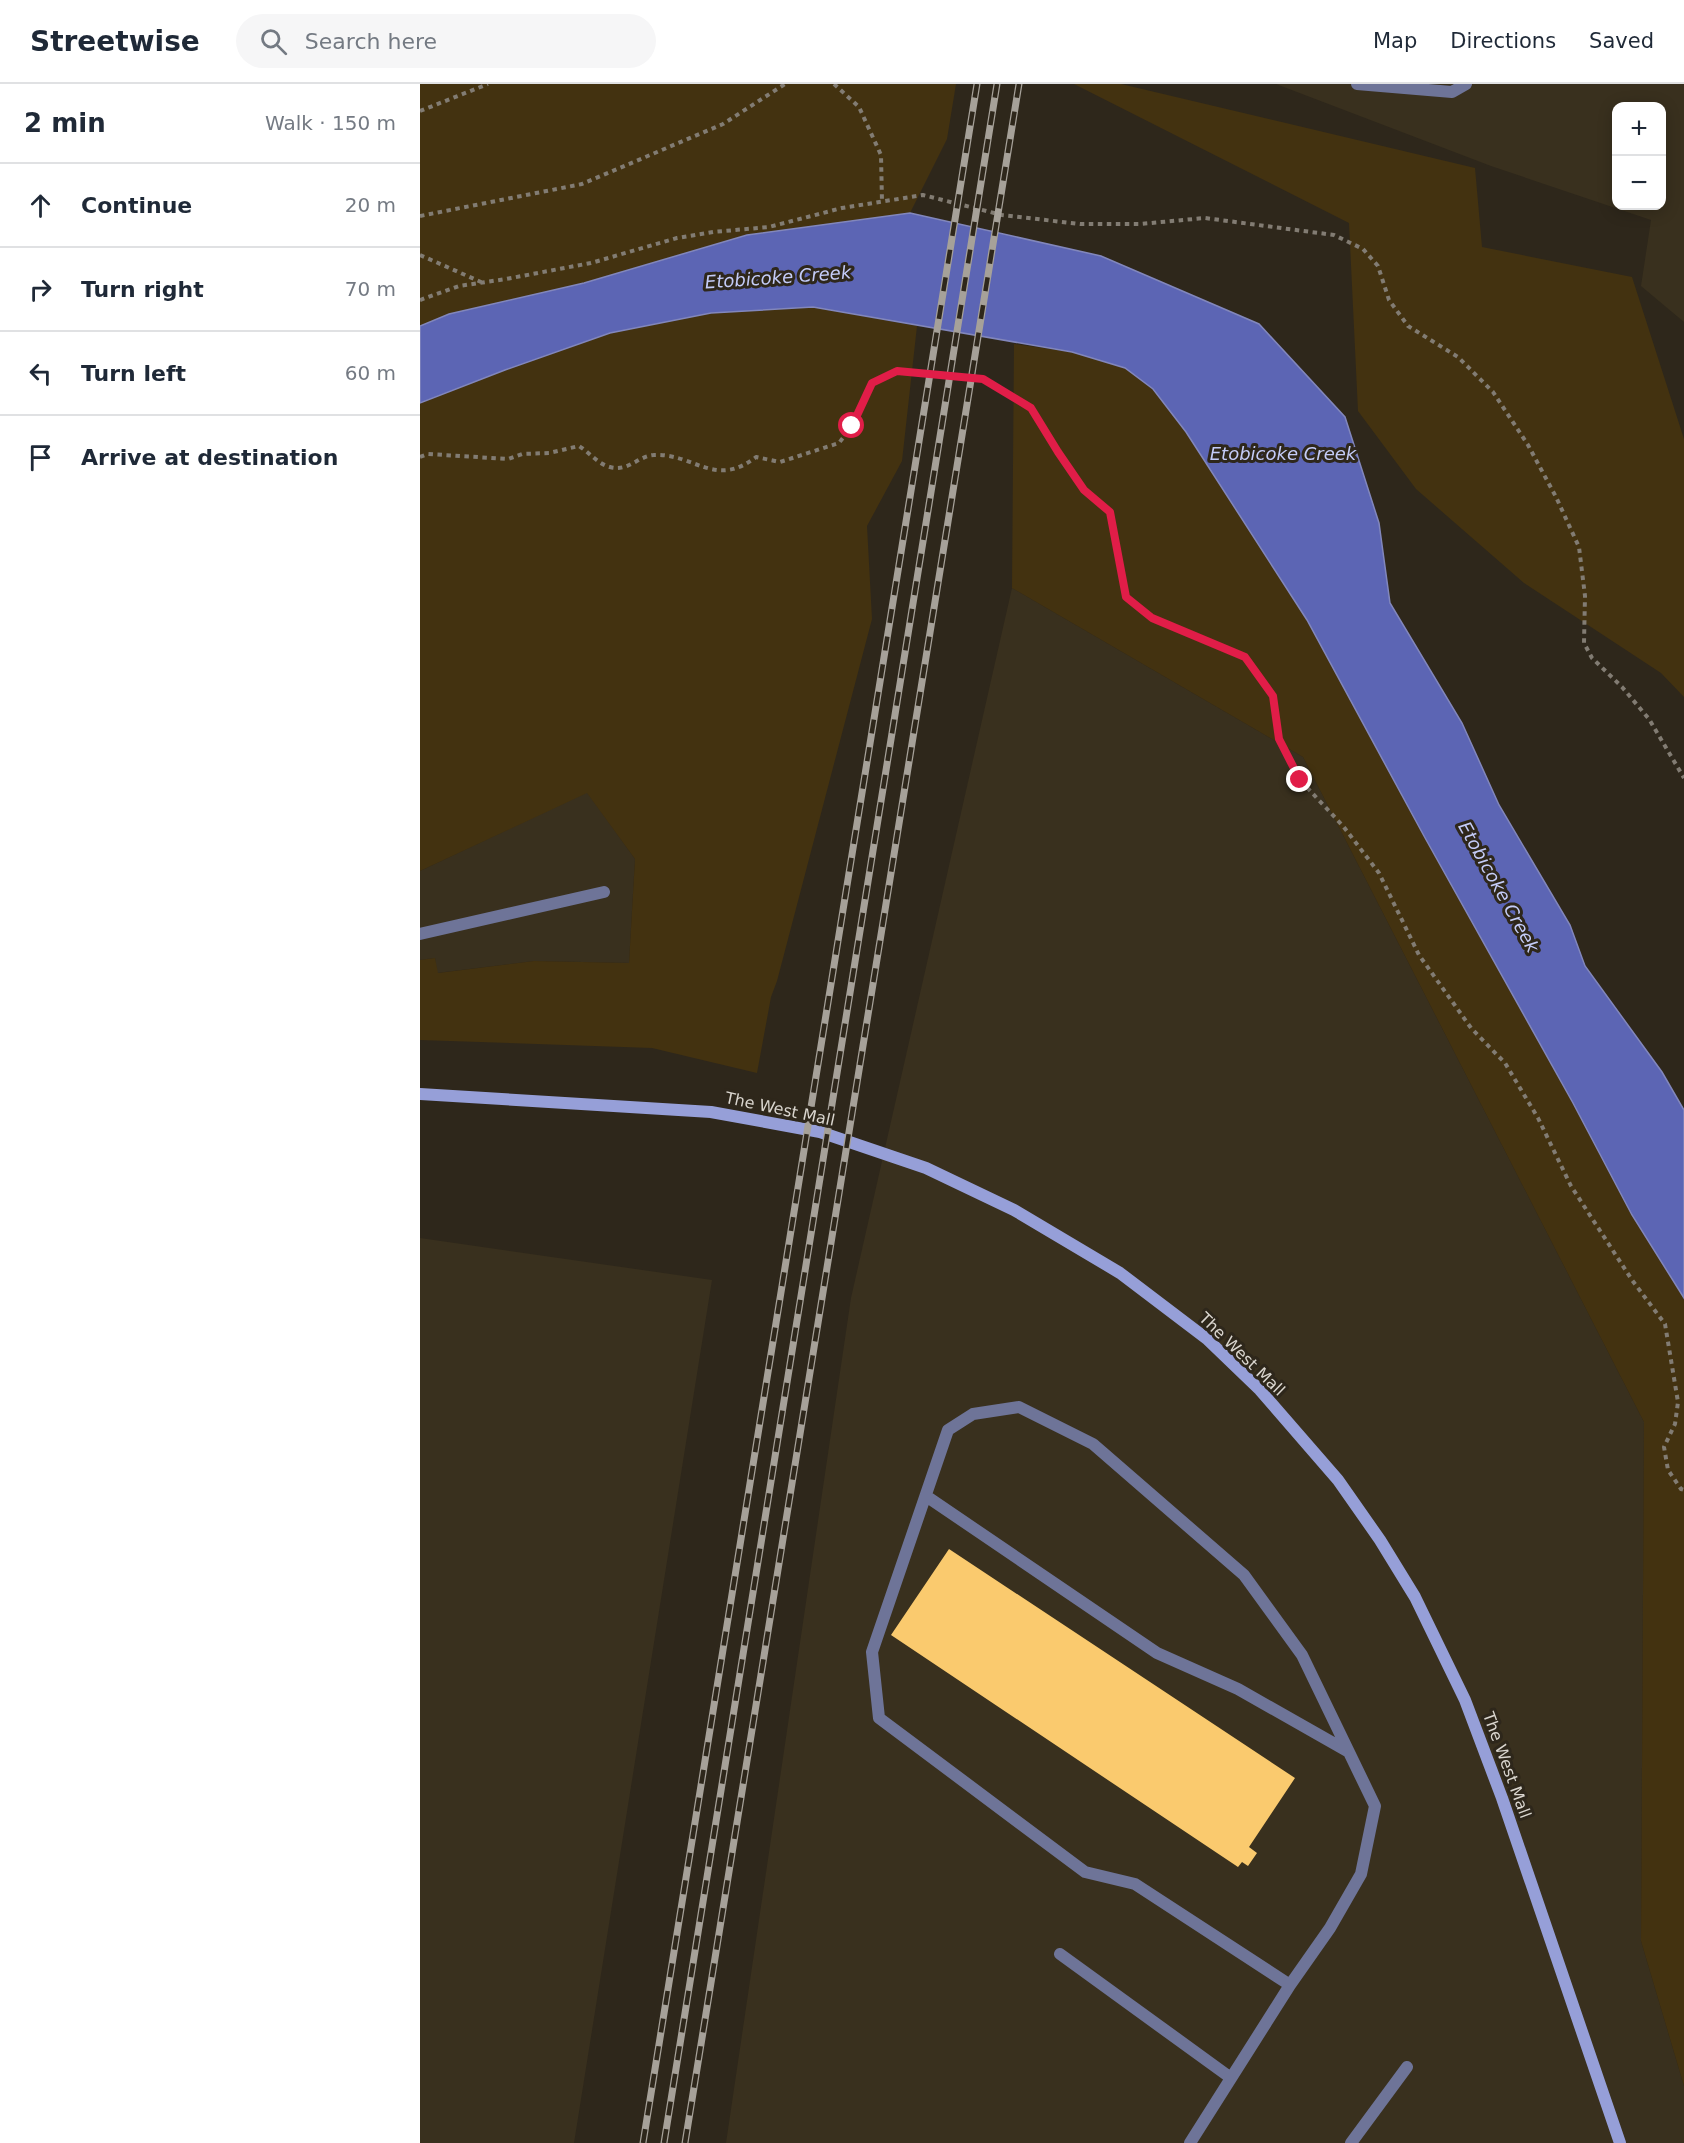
<!DOCTYPE html>
<html lang="en">
<head>
<meta charset="utf-8">
<style>
  body { margin:0; font-family:"DejaVu Sans",sans-serif; background:#f6f6f7; color:#1f2937 }
  .controls { position:absolute; right:18px; top:18px; display:grid; overflow:hidden; border-radius:12px; box-shadow:0 3px 15px #0003 }
  .controls button { width:54px; height:54px; display:grid; place-items:center; padding:0; border:0; border-bottom:2px solid #e0e1e3; background:#fff; color:#1f2937; font:30px sans-serif }
  .stop { position:absolute; width:18px; height:18px; margin:-14px; border:4px solid #e11d48; border-radius:50%; background:#fff }
  .stop.end { background:#e11d48; border-color:#fff; box-shadow:0 2px 6px #0008 }
  .list { margin:0; padding:0; list-style:none }
  h2 { display:flex; justify-content:space-between; align-items:center; height:78px; margin:0; padding:0 24px; font-size:26px }
  h2 small { font-size:20px; font-weight:400; color:#747a83 }
  .list li { display:grid; grid-template-columns:39px 1fr auto; gap:18px; align-items:center; box-sizing:border-box; height:84px; padding:0 24px; border-top:2px solid #e0e1e3 }
  .list b { display:block; font-size:22px; white-space:nowrap }
  .list em { font-size:20px; font-style:normal; color:#747a83 }
  .icon { flex:none; width:33px; height:33px; fill:none; stroke:currentColor; stroke-width:2; stroke-linecap:round; stroke-linejoin:round }
  .map { position:relative; flex:none; width:1264px; height:2059px; overflow:hidden }
  header { display:flex; align-items:center; gap:36px; box-sizing:border-box; height:84px; padding:0 30px; background:#fff; border-bottom:2px solid #e0e1e3 }
  header strong { font-size:28px }
  nav { display:flex; gap:33px; margin-inline-start:auto; font-size:21px }
  .search { width:420px; height:54px; background:#f6f6f7; display:flex; align-items:center; gap:15px; box-sizing:border-box; padding:0 21px; border-radius:33px; color:#747a83; font-size:22px }
  main { display:flex }
  aside { flex:1; background:#fff }
  .map>svg:first-child { display:block }
  .built { fill:#39301e; fill-rule:evenodd }
  .green { fill:#433210 }
  .water { fill:#5c65b4; stroke:#8287bc; stroke-width:1.5 }
  .building { fill:#faca6e }
  .lines { fill:none; stroke-linecap:round; stroke-linejoin:round }
  .path { stroke:#827c73; stroke-width:4; stroke-dasharray:4.5 4.5; stroke-linecap:butt }
  .service { stroke:#6e7498; stroke-width:12 }
  .secondary { stroke:#969fd8; stroke-width:12 }
  .rail-casing { stroke:#a6a199; stroke-width:7 }
  .rail { stroke:#2e271b; stroke-width:4.5; stroke-dasharray:14; stroke-linecap:butt }
  .route { stroke:#e11d48; stroke-width:8 }
  .labels { text-anchor:middle; dominant-baseline:central; stroke-width:6; stroke-linejoin:round; paint-order:stroke }
  .street-label { font-size:16px; fill:#dad6cf; stroke:#2e271b }
  .water-label { font-size:18px; font-style:italic; fill:#c4ccf8; stroke:#2e271b }
</style>
</head>
<body>
<header>
<strong>Streetwise</strong>
<div class="search"><svg class="icon" aria-label="search" viewBox="0 0 24 24"><circle cx="10" cy="10" r="6"/><path d="M15 15l6 6"/></svg>Search here</div>
<nav><a>Map</a><a>Directions</a><a>Saved</a></nav>
</header>
<main>
<aside>
<h2>2 min<small>Walk · 150 m</small></h2>
<ul class="list">
<li><svg class="icon" aria-label="ahead" viewBox="0 0 24 24"><path d="M12 20V5M6 11l6-6 6 6"/></svg><div><b>Continue</b></div><em>20 m</em></li>
<li><svg class="icon" aria-label="right" viewBox="0 0 24 24"><path d="M7 20v-9h11M14 6l5 5-5 5"/></svg><div><b>Turn right</b></div><em>70 m</em></li>
<li><svg class="icon" aria-label="left" viewBox="0 0 24 24"><path d="M17 20v-9H6M10 6l-5 5 5 5"/></svg><div><b>Turn left</b></div><em>60 m</em></li>
<li><svg class="icon" aria-label="arrive" viewBox="0 0 24 24"><path d="M6 21V4h12l-3 4 3 4H6"/></svg><div><b>Arrive at destination</b></div></li>
</ul>
</aside>
<div class="map">
<svg width="1264" height="2059" viewBox="0 0 1264 2059">
  <rect width="100%" height="100%" fill="#2e271b"/>
  <!-- built -->
  <path class="built" d="M856,0h408v238l-43,-36 10,-66 -160,-54zM1196,22h46v100h-46z
    M592,504l291,169 341,665 -3,519 43,145v57h-958l125,-845z
    M167,708l48,67 -6,104 -95,-2 -97,12 -2,-15 -15,2v-89z
    M0,1154l292,42 -138,863h-154z"/>
  <!-- green -->
  <path class="green" d="M0,0h536l-9,55 -37,74 -163,22 -163,48 -135,31 -29,12z
    M654,0h47l354,84 7,79 150,30 52,162v258l-23,-24 -137,-90 -108,-94 -58,-78 -9,-188z
    M393,223l104,19 -15,135 -35,65 5,93 -95,362 -6,16 -14,76 -105,-25 -232,-8v-80l15,-2 3,15 96,-12 95,2 6,-104 -48,-66 -167,78v-468l85,-33 105,-37 101,-20z
    M594,260l58,8 53,16 28,21 33,43 121,188 117,216 149,267 59,112 52,83v788l-43,-145 3,-519 -341,-665 -291,-169z"/>
  <!-- water -->
  <path class="water" d="M490,129l191,43 158,68 86,93 34,106 11,80 72,120 37,82 71,120 15,41 77,106 22,38v188l-52,-83 -59,-112 -149,-267 -117,-216 -121,-188 -33,-43 -28,-21 -53,-16 -259,-45 -102,6 -101,20 -105,37 -85,33v-77l29,-12 135,-31 163,-48z"/>
  <!-- building -->
  <path class="building" d="M529,1465l346,229 -46,69 8,6 -9,13 -6,-4 -4,5 -347,-232z"/>
  <g class="lines">
    <!-- path -->
    <path class="path" d="M414,0l25,23 22,48 1,47
      M0,27l68,-27
      M0,132l162,-32 141,-60 62,-40
      M0,171l61,27
      M0,216l39,-14 47,-7 85,-16 86,-25 36,-6 56,-5 73,-19 81,-13 79,20 78,9h60l65,-6 129,17 29,14 15,17 11,34 19,26 50,31 35,35 35,53 28,52 23,50 6,49 -1,47 8,15 30,29 27,32 35,59
      M0,373l8,-3 80,5 14,-5 27,-1 30,-7c11,7 19,18 31,21 18,5 28,-11 44,-12 40,-2 61,34 102,2l24,5 59,-19 13,-17 20,-43 25,-12 86,8 48,29 27,44 26,38 26,22 16,85 26,21 93,39 28,39 6,43 21,41 43,46 36,47 40,82 52,73 34,35 33,55 33,68 61,94 33,44 13,78 -3,22 -11,23 4,23 13,19 3,1"/>
    <!-- service -->
    <path class="service" d="M937,0l95,8 14,-8
      M0,850l184,-42
      M506,1412l231,157 81,36 111,63
      M640,1870l171,124
      M770,2059l100,-158 40,-57 31,-54 14,-68 -73,-151 -58,-80 -151,-131 -74,-37 -46,7 -25,16 -76,222 7,66 206,154 50,12 155,101
      M931,2059l56,-76"/>
    <!-- secondary -->
    <path class="secondary" d="M0,1010l291,18 109,20 106,36 88,42 106,63 87,66 53,51 78,90 42,60 35,57 50,103 37,98 118,345"/>
    <!-- rail casing -->
    <g class="rail-casing">
      <path id="rail" d="M223,2059l334,-2059
        M244,2059l333,-2059
        M265,2059l334,-2059"/>
    </g>
    <!-- rail -->
    <use href="#rail" class="rail"/>
  </g>
  <g class="lines">
    <!-- route -->
    <path class="route" d="M432,342l20,-43 25,-12 86,8 48,29 27,44 26,38 26,22 16,85 26,21 93,39 28,39 6,43 21,41"/>
  </g>
  <g class="labels">
    <!-- street labels -->
    <g class="street-label">
      <text transform="translate(360 1025) rotate(12)">The West Mall</text>
      <text transform="translate(822 1270) rotate(44)">The West Mall</text>
      <text transform="translate(1087 1681) rotate(70)">The West Mall</text>
    </g>
    <!-- water labels -->
    <g class="water-label">
      <text transform="translate(358 193) rotate(-4)">Etobicoke Creek</text>
      <text x="863" y="369">Etobicoke Creek</text>
      <text transform="translate(1079 803) rotate(61)">Etobicoke Creek</text>
    </g>
  </g>
</svg>
<div class="controls">
<button>+</button>
<button>−</button>
</div>
<div class="stop" style="left:432px;top:342px"></div>
<div class="stop end" style="left:880px;top:696px"></div>
</div>
</main>
</body>
</html>
